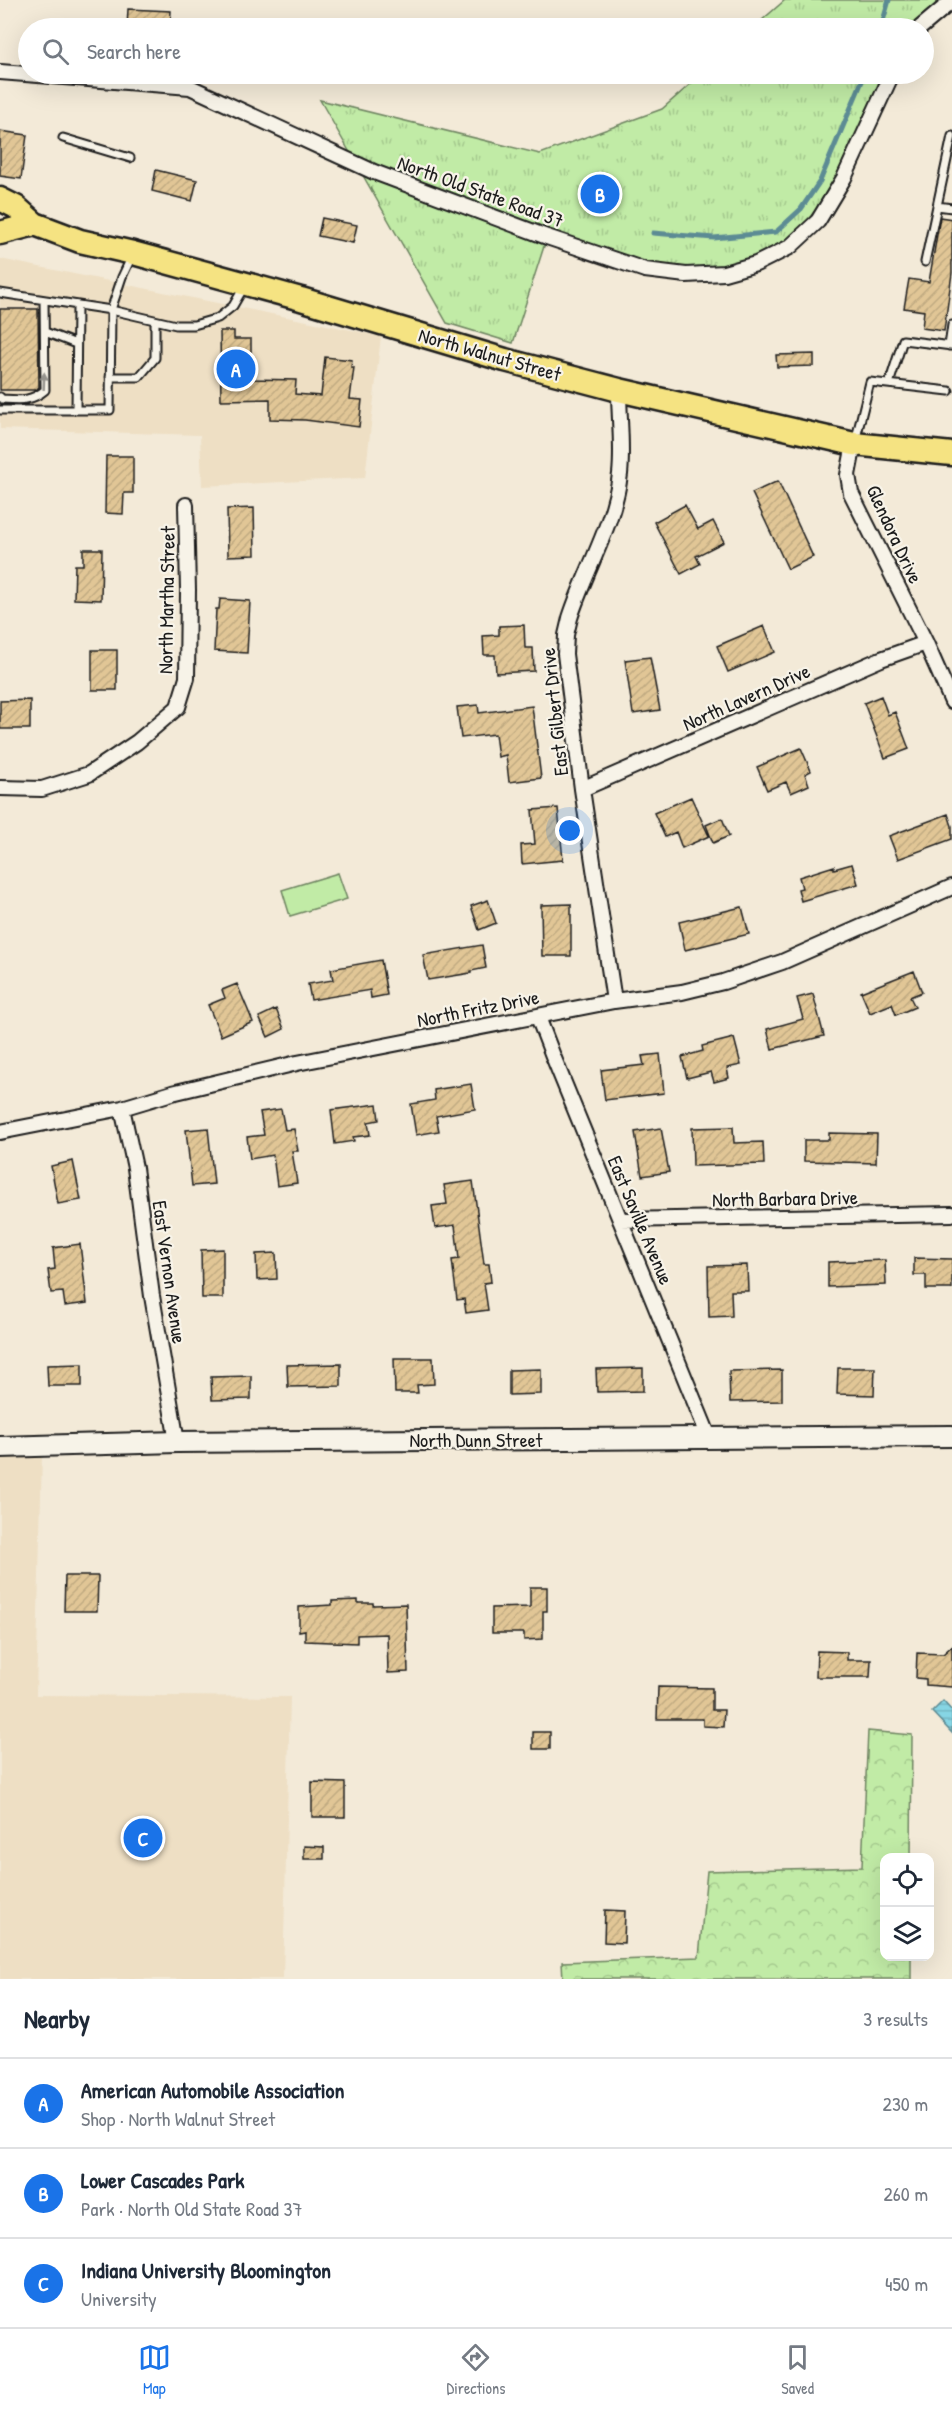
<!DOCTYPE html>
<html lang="en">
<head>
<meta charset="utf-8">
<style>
  body { margin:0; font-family:"Patrick Hand",sans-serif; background:#f2f2f3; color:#1f2937 }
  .controls { position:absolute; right:18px; bottom:18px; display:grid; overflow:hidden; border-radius:12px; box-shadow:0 6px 24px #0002 }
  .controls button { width:54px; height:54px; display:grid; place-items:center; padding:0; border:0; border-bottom:2px solid #e0e1e3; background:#fff; color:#1f2937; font:30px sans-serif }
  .you { position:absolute; left:570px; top:831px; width:21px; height:21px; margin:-15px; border:4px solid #fff; border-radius:50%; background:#1a73e8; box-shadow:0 0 0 9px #1a73e833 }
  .badge { display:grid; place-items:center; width:39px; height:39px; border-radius:50%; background:#1a73e8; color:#fff; font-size:20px; font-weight:700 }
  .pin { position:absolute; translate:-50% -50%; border:3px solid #fff; box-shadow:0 2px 6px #0006 }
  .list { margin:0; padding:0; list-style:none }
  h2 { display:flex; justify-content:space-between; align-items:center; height:78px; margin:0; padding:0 24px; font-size:26px }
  h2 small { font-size:20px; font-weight:400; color:#747a83 }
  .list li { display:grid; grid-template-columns:39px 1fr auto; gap:18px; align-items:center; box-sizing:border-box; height:90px; padding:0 24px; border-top:2px solid #e0e1e3 }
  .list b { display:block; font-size:22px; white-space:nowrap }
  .list p { margin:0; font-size:20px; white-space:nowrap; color:#747a83 }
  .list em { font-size:20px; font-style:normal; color:#747a83 }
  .icon { flex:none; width:33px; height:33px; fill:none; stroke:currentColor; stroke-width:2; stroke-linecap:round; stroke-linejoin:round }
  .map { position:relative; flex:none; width:952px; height:1979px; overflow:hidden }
  .search { position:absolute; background:#fff; box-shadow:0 6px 24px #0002; left:18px; right:18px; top:18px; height:66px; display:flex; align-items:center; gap:15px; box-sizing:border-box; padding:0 21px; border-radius:33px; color:#747a83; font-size:22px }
  .sheet { height:348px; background:#fff }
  nav { display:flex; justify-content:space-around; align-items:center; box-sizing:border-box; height:84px; border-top:2px solid #e0e1e3; background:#fff; font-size:16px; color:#747a83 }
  nav a { display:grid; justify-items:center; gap:3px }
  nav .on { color:#1a73e8 }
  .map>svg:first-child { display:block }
  .built { fill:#eedfc4 }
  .forest { fill:url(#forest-crowns); stroke:#6e8461; stroke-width:1.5 }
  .park { fill:url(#park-tufts); stroke:#6e8461; stroke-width:1.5 }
  .pitch { fill:#c1eba6; stroke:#6e8461; stroke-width:1.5 }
  .water { fill:url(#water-rules); stroke:#5c8b94; stroke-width:1.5 }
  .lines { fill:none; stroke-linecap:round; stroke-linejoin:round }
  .stream { stroke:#5c8b94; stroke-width:5 }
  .building { fill:url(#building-hatch); stroke:#1c1c1c; stroke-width:1.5 }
  .lane-casing { stroke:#1c1c1c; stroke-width:11 }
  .street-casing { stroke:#1c1c1c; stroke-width:18 }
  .secondary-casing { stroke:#1c1c1c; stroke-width:24 }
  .primary-casing { stroke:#1c1c1c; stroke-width:27 }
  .lane { stroke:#f7f3e8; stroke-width:7 }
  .street { stroke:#f7f3e8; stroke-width:14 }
  .secondary { stroke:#f7f3e8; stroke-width:20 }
  .primary { stroke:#f5e382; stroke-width:22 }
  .oneway { fill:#94928c }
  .labels { text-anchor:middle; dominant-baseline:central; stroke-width:4.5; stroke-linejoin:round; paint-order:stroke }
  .street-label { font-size:20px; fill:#1c1c1c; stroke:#f7f3e8 }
</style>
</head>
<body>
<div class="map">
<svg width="952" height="1979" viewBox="0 0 952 1979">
  <defs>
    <pattern id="forest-crowns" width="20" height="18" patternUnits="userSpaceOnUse" patternTransform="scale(1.5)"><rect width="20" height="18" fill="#c1eba6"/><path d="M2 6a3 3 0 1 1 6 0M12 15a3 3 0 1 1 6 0" fill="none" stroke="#a5c98e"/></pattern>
    <pattern id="park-tufts" width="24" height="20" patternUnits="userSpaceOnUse" patternTransform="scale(1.5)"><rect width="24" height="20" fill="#c1eba6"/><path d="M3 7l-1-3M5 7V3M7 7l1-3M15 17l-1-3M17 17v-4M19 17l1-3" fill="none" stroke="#a5c98e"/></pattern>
    <pattern id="water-rules" width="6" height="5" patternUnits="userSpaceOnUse" patternTransform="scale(1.5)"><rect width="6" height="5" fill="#86d5e4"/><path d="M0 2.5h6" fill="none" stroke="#73b6c3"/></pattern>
    <pattern id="building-hatch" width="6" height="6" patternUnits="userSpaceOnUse" patternTransform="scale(1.5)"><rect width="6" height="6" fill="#e1c696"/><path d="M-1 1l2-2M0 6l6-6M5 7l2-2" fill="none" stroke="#c0aa81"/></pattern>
  </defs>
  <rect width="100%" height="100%" fill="#f3ead8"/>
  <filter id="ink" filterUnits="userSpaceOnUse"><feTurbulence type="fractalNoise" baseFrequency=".0167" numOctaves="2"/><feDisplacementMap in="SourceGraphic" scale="12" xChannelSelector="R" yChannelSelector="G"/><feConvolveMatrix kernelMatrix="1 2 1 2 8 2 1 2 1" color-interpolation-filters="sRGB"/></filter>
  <g filter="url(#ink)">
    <!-- built -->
    <path class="built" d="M0,259l381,77 -16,142 -163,8 -2,-51 -200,-6z
      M42,1455l-6,240 254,2 -7,282h-283v-521z"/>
    <!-- forest -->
    <path class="forest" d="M868,1731l44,4 -1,122 -27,1v98l27,1v22h-348l-1,-17 137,-5 8,-86 155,-4z"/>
    <!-- park -->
    <path class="park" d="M785,0h159l-32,28h-159z
      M702,74h182c-27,55 -49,129 -99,168 -12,10 -30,16 -45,21 -17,5 -37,8 -55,7 -43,-4 -95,-22 -138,-33l-34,106 -66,-20 -127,-223 220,54 122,-45z"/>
    <!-- pitch -->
    <path class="pitch" d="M338,873l9,26 -57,17 -8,-26z"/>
    <!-- water -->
    <path class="water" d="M943,1701l9,10v22l-20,-21z"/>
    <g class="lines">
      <!-- stream -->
      <path class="stream" d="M881,28l8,-28
        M653,233l61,5 62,-6 25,-23 19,-28 45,-107"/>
    </g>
    <!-- building -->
    <path class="building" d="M128,9l43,2 -1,17h-43z
      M0,131l27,4 -6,44 -21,-3z
      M156,170l41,10 -5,21 -40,-10z
      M940,217l12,2v54l-8,58 -22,-3 2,-17 -20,-3 5,-29 20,3z
      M322,218l35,7 -4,18 -35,-7z
      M0,309h38l1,78 -3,3h-36z
      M220,331h14v8h17v40l45,1 -1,14 26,2 4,-39 27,3 -1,7h3l-4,32 12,1 -3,27 -54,-7 -35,-1v-20l-49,1z
      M814,354v12l-37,1 -1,-12z
      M106,456h27v37h-9l-1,21 -18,-1z
      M778,481l35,76 -25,12 -36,-76z
      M685,505l13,24 15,-8 11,21 -28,14 4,8 -19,10 -27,-52z
      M254,508l1,47 -27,1 -1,-47z
      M83,549h19l-1,51 -27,-1 1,-34h8z
      M220,599l30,2 -3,52 -33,-2 2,-42h3z
      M524,625l1,23h8l1,23 -38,2 -1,-18h-11l-1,-19 16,-1v-9z
      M764,626l11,26 -47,20 -11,-26z
      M92,650h25v40h-25z
      M650,657l10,53 -27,4 -8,-54z
      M881,696l7,19 7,-3 14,37 -24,9 -21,-55z
      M30,700v29h-30v-28z
      M478,705l1,8 53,-7 9,72 -32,4 -3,-27 -8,2 -3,-23 -34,4 -4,-31z
      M801,748l10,23 -6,3 4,11 -18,8 -5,-11 -19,8 -10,-23z
      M691,797l18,39 -27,12 -6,-16 -11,5 -11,-24z
      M558,808l5,52 -41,4 -1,-19 14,-1 -3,-34z
      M948,814l4,12v13l-54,20 -9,-23z
      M722,818l7,18 -16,7 -7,-18z
      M852,864l6,20 -57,17 -3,-12 4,-1 -3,-11 35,-11v3z
      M488,900l8,23 -17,7 -8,-24z
      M571,904v52h-29l-1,-51z
      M742,907l7,27 -64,16 -6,-28z
      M482,945l4,23 -15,3v2l-43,7 -5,-25z
      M381,960l6,35 -16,3 -1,-8 -59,10 -3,-16 25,-4 -2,-11z
      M914,971l8,21 -12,5 5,10 -19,8 -4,-11 -22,9 -9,-21z
      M237,984l16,38 -32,14 -13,-31 17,-7 -3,-8z
      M813,994l11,42 -52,13 -5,-20 36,-10 -6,-21z
      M276,1009l8,20 -16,8 -9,-20z
      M734,1038l7,27 -14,3 2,10 -15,4 -3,-10 -24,6 -5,-21 21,-6 -1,-5z
      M660,1054l4,39 -59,7 -4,-30 43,-5 -2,-9z
      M471,1084l4,25 -39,7 3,15 -23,4 -5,-31 24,-4 -1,-10z
      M377,1104l2,16 -11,2 2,13 -17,2 1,4 -19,3 -4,-34z
      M281,1109l4,21 9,-1 4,22h-6l5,32 -20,3 -4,-31 -23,4 -3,-22 17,-2 -4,-23z
      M733,1127l1,16 29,-1 1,22 -71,2 -1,-38z
      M208,1128l6,56 -22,2 -6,-56z
      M661,1128l8,44 -27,4 -7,-44z
      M829,1133l48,1 -1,29 -72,-2v-21h25z
      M73,1161l8,39 -23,4 -7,-38z
      M473,1181l11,83h5l2,18 -7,1 4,27 -22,3 -2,-14 -7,1 -5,-40 7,-1 -4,-34 -20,3 -3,-22 15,-2 -3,-19z
      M80,1244l7,59 -22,3 -2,-14 -12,1 -3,-23 7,-1 -2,-21z
      M223,1249v49h-21l-1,-48z
      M276,1253l1,26 -20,1 -1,-26z
      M914,1258l38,1v30h-26v-14h-12z
      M885,1260l1,25 -58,2v-25z
      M747,1265l1,26h-17l1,25 -23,1 -1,-51z
      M394,1358h39l1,26 -17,1 1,8h-23z
      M82,1364v22h-34l-1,-21z
      M341,1364v22l-53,1 -1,-22z
      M643,1368v23l-46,1 -1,-23z
      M838,1368h37l-1,27 -37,-1z
      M541,1369v25l-32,1v-25z
      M782,1370v31l-52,1 -1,-31z
      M251,1376v23l-39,1 -1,-23z
      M65,1576h33l-1,35h-33z
      M530,1587h17v24h-4v28l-19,1v-7h-32v-25l38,-1z
      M358,1600v3h15v2l33,-1 2,68 -20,1 -1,-39 -30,1v8l-52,-2v-11l-6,1v-24l33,-2v-4z
      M952,1646v41l-26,-2v-6l-10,-1 1,-25 26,1z
      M817,1651l30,1v8h24l-1,17h-54z
      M658,1687l54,1v22h12l-1,17 -20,-1v-7h-46z
      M533,1732h17v17h-17z
      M312,1782l33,1v34h-33z
      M304,1846l20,1v12h-20z
      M605,1910l20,1 -1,32 -20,-1z"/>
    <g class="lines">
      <!-- lane casing -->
      <g class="lane-casing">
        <path id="lane" d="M63,138l67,20
          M937,206l15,2
          M925,262l27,-126
          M0,293l111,17 65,15h18l24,-7 15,-12 11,-19
          M45,332l31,12
          M949,346l3,-21
          M110,377h29l16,-19v-37
          M889,384l14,-44 49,6
          M0,397l2,2c17,1 29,3 43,-9l-1,-90
          M0,410h110l1,-100 11,-33 9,-19
          M76,410l1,-105
          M855,442l15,-60 79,9"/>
      </g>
      <!-- street casing -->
      <g class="street-casing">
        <path id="street" d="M920,28l32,-27
          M0,72l190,15 184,85 173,65 98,33 41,5 38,-2 32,-9 34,-17 28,-26 26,-43 48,-104
          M854,444l-6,31 3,18 75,150 26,59
          M0,788l42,1 47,-15 48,-32 41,-35 9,-29 1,-88 -2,-85
          M582,789l299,-130 45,-16
          M614,1001l-32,-212 -17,-135 1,-19 4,-17c15,-47 45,-96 50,-144 3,-28 -1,-56 -1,-84
          M538,1017l15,39 156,381
          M122,1108l13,60 17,128 25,146
          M0,1132l122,-24 50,-15 125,-30 317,-62 68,-9 41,-10 59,-20 170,-75
          M620,1220l332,-6"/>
      </g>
      <!-- secondary casing -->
      <g class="secondary-casing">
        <path id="secondary" d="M0,1447l177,-5 775,-6"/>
      </g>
      <!-- primary casing -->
      <g class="primary-casing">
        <path id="primary" d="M0,199l16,8 19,17 45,17 53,12 168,46 204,61 114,30 235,54 98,10
          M0,233l35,-9"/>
      </g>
      <!-- lane -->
      <use href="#lane" class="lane"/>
      <!-- street -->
      <use href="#street" class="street"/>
      <!-- secondary -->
      <use href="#secondary" class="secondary"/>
      <!-- primary -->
      <use href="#primary" class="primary"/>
    </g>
    <!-- one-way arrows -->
    <defs><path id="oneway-solid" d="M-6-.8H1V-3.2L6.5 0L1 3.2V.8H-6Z" transform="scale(1.5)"/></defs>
    <use class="oneway" href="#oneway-solid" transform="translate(44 381) rotate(-88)"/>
  </g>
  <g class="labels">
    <!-- street labels -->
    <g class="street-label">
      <text transform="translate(481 191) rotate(20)">North Old State Road 37</text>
      <text transform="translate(490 354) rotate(16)">North Walnut Street</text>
      <text transform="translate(895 534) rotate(65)">Glendora Drive</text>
      <text transform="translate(166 600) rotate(-89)">North Martha Street</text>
      <text transform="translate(746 697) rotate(-24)">North Lavern Drive</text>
      <text transform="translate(554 712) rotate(-96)">East Gilbert Drive</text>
      <text transform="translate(478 1008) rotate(-11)">North Fritz Drive</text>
      <text transform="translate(785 1198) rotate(-1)">North Barbara Drive</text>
      <text transform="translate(641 1220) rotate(67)">East Saville Avenue</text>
      <text transform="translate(170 1272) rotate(82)">East Vernon Avenue</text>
      <text x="476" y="1439">North Dunn Street</text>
    </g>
  </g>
</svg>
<div class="controls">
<button><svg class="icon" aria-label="locate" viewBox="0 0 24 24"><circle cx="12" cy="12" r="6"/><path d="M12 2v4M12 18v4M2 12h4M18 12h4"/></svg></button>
<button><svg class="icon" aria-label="layers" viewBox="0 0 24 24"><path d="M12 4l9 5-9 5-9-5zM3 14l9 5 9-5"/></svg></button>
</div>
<div class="you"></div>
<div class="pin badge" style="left:236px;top:369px">A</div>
<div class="pin badge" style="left:600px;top:194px">B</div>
<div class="pin badge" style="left:143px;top:1838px">C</div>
<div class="search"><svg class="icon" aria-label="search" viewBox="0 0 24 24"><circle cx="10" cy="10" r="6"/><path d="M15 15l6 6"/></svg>Search here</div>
</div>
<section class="sheet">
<h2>Nearby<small>3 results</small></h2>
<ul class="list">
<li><span class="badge">A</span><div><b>American Automobile Association</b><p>Shop · North Walnut Street</p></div><em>230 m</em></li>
<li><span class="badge">B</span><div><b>Lower Cascades Park</b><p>Park · North Old State Road 37</p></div><em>260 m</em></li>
<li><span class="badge">C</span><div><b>Indiana University Bloomington</b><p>University</p></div><em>450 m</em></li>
</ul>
</section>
<nav>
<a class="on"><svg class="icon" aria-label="map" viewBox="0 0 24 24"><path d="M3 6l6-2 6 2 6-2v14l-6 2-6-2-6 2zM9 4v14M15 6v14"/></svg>Map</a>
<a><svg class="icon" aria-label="directions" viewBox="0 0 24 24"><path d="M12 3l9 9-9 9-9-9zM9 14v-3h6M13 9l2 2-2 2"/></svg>Directions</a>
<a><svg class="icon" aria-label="saved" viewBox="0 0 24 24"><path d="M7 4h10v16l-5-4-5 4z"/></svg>Saved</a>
</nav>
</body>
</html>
